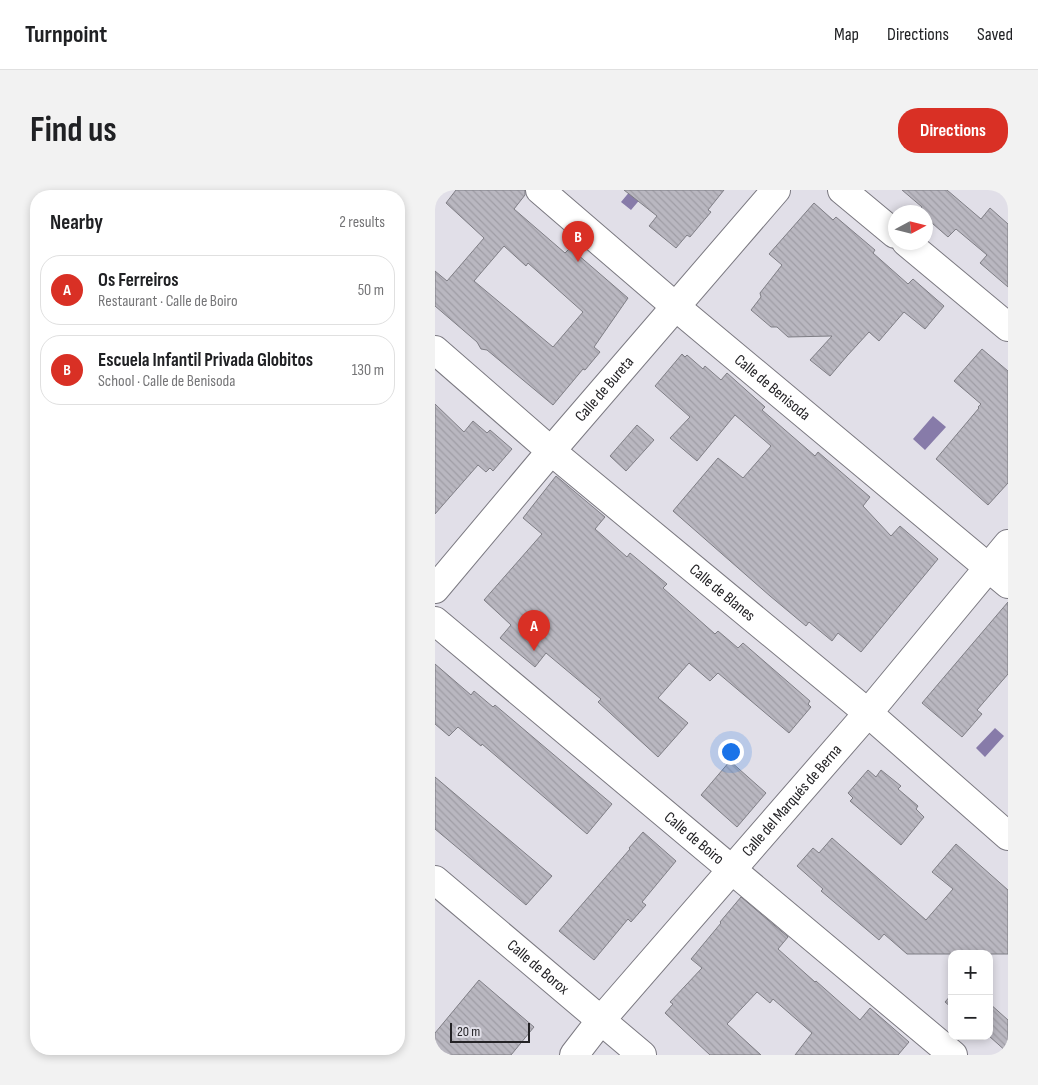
<!DOCTYPE html>
<html lang="en">
<head>
<meta charset="utf-8">
<style>
  body { margin:0; font-family:"Sofia Sans Condensed",sans-serif; background:#f2f2f2; color:#202124 }
  .controls { position:absolute; right:15px; bottom:15px; display:grid; overflow:hidden; border-radius:10px; box-shadow:0 2px 8px #0003 }
  .controls button { width:45px; height:45px; display:grid; place-items:center; padding:0; border:0; border-bottom:1px solid #e0e0e0; background:#fff; color:#202124; font:25px sans-serif }
  .compass { position:absolute; left:453px; top:15px; width:45px; height:45px; border-radius:50%; background:#fff; box-shadow:0 2px 8px #0003; rotate:83deg }
  .scale { position:absolute; left:15px; bottom:12px; width:80px; box-sizing:border-box; padding-left:5px; border:2px solid #242326; border-top:0; font-size:14px; line-height:18px; white-space:nowrap; color:#242326; -webkit-text-stroke:4px #e1dfe8; paint-order:stroke }
  .you { position:absolute; left:295px; top:561px; width:18px; height:18px; margin:-12px; border:4px solid #fff; border-radius:50%; background:#1a73e8; box-shadow:0 0 0 8px #1a73e833 }
  .badge { display:grid; place-items:center; width:32px; height:32px; border-radius:50%; background:#d93025; color:#fff; font-size:16px; font-weight:700 }
  .pin { position:absolute; translate:-50% -41px; filter:drop-shadow(0 1px 2px #0008) }
  .pin::after { content:''; position:absolute; top:26px; width:18px; height:15px; background:inherit; clip-path:polygon(0 0,100% 0,50% 100%) }
  .list { margin:0; padding:0; list-style:none }
  h2 { display:flex; justify-content:space-between; align-items:center; height:65px; margin:0; padding:0 20px; font-size:21px }
  h2 small { font-size:16px; font-weight:400; color:#757577 }
  .list li { display:grid; grid-template-columns:32px 1fr auto; gap:15px; align-items:center; box-sizing:border-box; height:70px; margin:0 10px 10px; padding:0 10px; border:1px solid #e0e0e0; border-radius:20px }
  .list b { display:block; font-size:19px; white-space:nowrap }
  .list p { margin:0; font-size:16px; white-space:nowrap; color:#757577 }
  .list em { font-size:16px; font-style:normal; color:#757577 }
  .map { position:relative; flex:none; width:573px; height:865px; overflow:hidden; border-radius:20px }
  header { display:flex; align-items:center; gap:30px; box-sizing:border-box; height:70px; padding:0 25px; background:#fff; border-bottom:1px solid #e0e0e0 }
  header strong { font-size:24px }
  nav { display:flex; gap:28px; margin-inline-start:auto; font-size:18px }
  .intro { display:flex; align-items:center; justify-content:space-between; box-sizing:border-box; height:120px; padding:0 30px }
  h1 { margin:0; font-size:35px }
  .button { padding:12px 22px; border-radius:20px; background:#d93025; color:#fff; font-size:18px; font-weight:700 }
  main { display:flex; gap:30px; padding:0 30px }
  aside { flex:1; background:#fff; border-radius:20px; box-shadow:0 2px 8px #0003 }
  .map>svg:first-child { display:block }
  .water { fill:#877ba9 }
  .building { fill:url(#building-back-hatch); stroke:#7f7e85; fill-rule:evenodd }
  .lines { fill:none; stroke-linecap:round; stroke-linejoin:round }
  .minor-casing { stroke:#7b7981; stroke-width:30 }
  .minor { stroke:#fff; stroke-width:28 }
  .labels { text-anchor:middle; dominant-baseline:central; stroke-width:4.5; stroke-linejoin:round; paint-order:stroke }
  .street-label { font-size:16px; fill:#242326; stroke:#e1dfe8 }
</style>
</head>
<body>
<header>
<strong>Turnpoint</strong>
<nav><a>Map</a><a>Directions</a><a>Saved</a></nav>
</header>
<div class="intro"><h1>Find us</h1><a class="button">Directions</a></div>
<main>
<aside>
<h2>Nearby<small>2 results</small></h2>
<ul class="list">
<li><span class="badge">A</span><div><b>Os Ferreiros</b><p>Restaurant · Calle de Boiro</p></div><em>50 m</em></li>
<li><span class="badge">B</span><div><b>Escuela Infantil Privada Globitos</b><p>School · Calle de Benisoda</p></div><em>130 m</em></li>
</ul>
</aside>
<div class="map">
<svg width="573" height="865" viewBox="0 0 573 865">
  <defs>
    <pattern id="building-back-hatch" width="6" height="6" patternUnits="userSpaceOnUse" patternTransform="scale(1.25)"><rect width="6" height="6" fill="#b9b7c0"/><path d="M-1 5l2 2M0 0l6 6M5-1l2 2" fill="none" stroke="#9f9da5"/></pattern>
  </defs>
  <rect width="100%" height="100%" fill="#e1dfe8"/>
  <!-- water -->
  <path class="water" d="M196,0h17l-17,20 -10,-8z
    M498,226l13,11 -21,23 -12,-11z
    M560,538l9,8 -19,21 -9,-9z"/>
  <!-- building -->
  <path class="building" d="M21,0h69v5l-11,14 51,44 5,-5 58,50 -34,49 6,5 -15,18 -2,-1 -30,36 -66,-55 -6,-1 -4,-7 -42,-36v-35l12,10 37,-43 -38,-35zM69,56l22,20 2,-3 55,49 -30,35 -79,-66z
    M189,0h100l-16,20 3,2 -11,13 -10,12 -3,-2 -11,13 -27,-22 8,-10z
    M467,0h45l34,29 9,-11 18,16v63l-28,-24 7,-8 -31,-26 -8,8 -23,-20v-5h-5l-1,-1 3,-4z
    M379,13l19,17 3,-3 39,33 -2,3 35,31 5,-5 31,27 -19,23 -21,-17 -25,29 -10,-9 -22,24 -17,20 -20,-16 22,-24 -44,1 -11,-10h-6l-20,-17 10,-13 -1,-4 22,-28 -13,-11z
    M547,159l26,22v112l-20,22 -52,-46 43,-51 -1,-1 3,-3 -27,-23z
    M247,164l3,3 2,-2 16,14 2,-3 16,14 6,-7 38,34 -3,3 53,46 3,-4 52,45 -7,9 28,30 9,-10 38,33 -77,93 -23,-19 -6,8 -23,-19 -3,4 -36,-30 -97,-85 45,-53 25,20 28,-32 -36,-31 -38,46 -27,-23 20,-21 -35,-31z
    M0,214l29,28 9,-11 14,12 3,-3 22,19 -19,22 -3,-3 -4,4 -8,-7 -43,49z
    M202,235l17,15 -28,31 -16,-15z
    M121,286l49,41 -10,12 32,28 3,-4 37,31 -4,4 52,46 3,-3 20,17 5,-5 67,58 -2,3 3,3 -22,26 -71,-60 -8,8 -21,-18 -31,35 30,25 -30,34 -60,-55 3,-3 -55,-46 -11,14 -35,-29 11,-13 -27,-25 58,-66 -19,-16z
    M573,412v72l-31,36 5,4 -20,23 -40,-34z
    M0,474l36,31 3,-4 19,16 2,-2 117,99 -25,30 -105,-90 -1,2 -23,-19 -9,9 -14,-12z
    M295,571l36,32 -29,34 -36,-32z
    M433,580l8,7 5,-7 20,16 -3,3 20,17 -2,3 8,8 -23,28 -51,-44 3,-3 -5,-5z
    M0,587l117,99 -26,29 -91,-76z
    M208,642l33,29 -34,41 4,3 -15,17 -3,-3 -34,41 -35,-29 71,-82 -1,-1z
    M397,648l94,82 27,-31 -21,-17 24,-28 52,46v64h-101l-23,-20 -5,6 -58,-49 2,-2 -26,-23 16,-18 6,5z
    M306,707l47,40 -10,12 37,33 1,-1 44,39 10,-12 39,34 -11,13h-103l17,-22 -39,-34 -3,4 -13,-11 -30,32 34,31h-51l-45,-42 8,-9 -3,-2 32,-34 -11,-9 30,-36 -1,-1z
    M44,790l55,47 -23,28h-76v-22z
    M517,804v14l-7,-6z
    M554,813l19,17v33l-19,-17z"/>
  <g class="lines">
    <!-- minor casing -->
    <g class="minor-casing">
      <g id="minor">
        <path id="s1" d="M105,0l136,117 332,277"/>
        <path d="M407,0l53,44"/>
        <path d="M471,52l102,85"/>
        <path id="s2" d="M0,160l116,101 317,262 140,123"/>
        <path id="s3" d="M0,399l116,-138 225,-261"/>
        <path id="s4" d="M0,431l518,434"/>
        <path id="s5" d="M0,690l207,175"/>
        <path id="s6" d="M139,865l27,-35 267,-307 140,-169"/>
      </g>
    </g>
    <!-- minor -->
    <use href="#minor" class="minor"/>
  </g>
  <g class="labels">
    <!-- street labels -->
    <g class="street-label">
      <text stroke="none"><textPath href="#s1" startOffset="305">Calle de Benisoda</textPath></text>
      <text stroke="none"><textPath href="#s3" startOffset="262">Calle de Bureta</textPath></text>
      <text stroke="none"><textPath href="#s2" startOffset="376">Calle de Blanes</textPath></text>
      <text stroke="none"><textPath href="#s6" startOffset="335">Calle del Marqués de Berna</textPath></text>
      <text stroke="none"><textPath href="#s4" startOffset="338">Calle de Boiro</textPath></text>
      <text stroke="none"><textPath href="#s5" startOffset="135">Calle de Borox</textPath></text>
    </g>
  </g>
</svg>
<div class="controls">
<button>+</button>
<button>−</button>
</div>
<svg class="compass" viewBox="-18 -18 36 36"><path d="M0-13l5 13h-10z" fill="#e53935"/><path d="M0 13l5-13h-10z" fill="#757577"/></svg>
<div class="scale">20 m</div>
<div class="you"></div>
<div class="pin badge" style="left:99px;top:461px">A</div>
<div class="pin badge" style="left:143px;top:72px">B</div>
</div>
</main>
</body>
</html>
